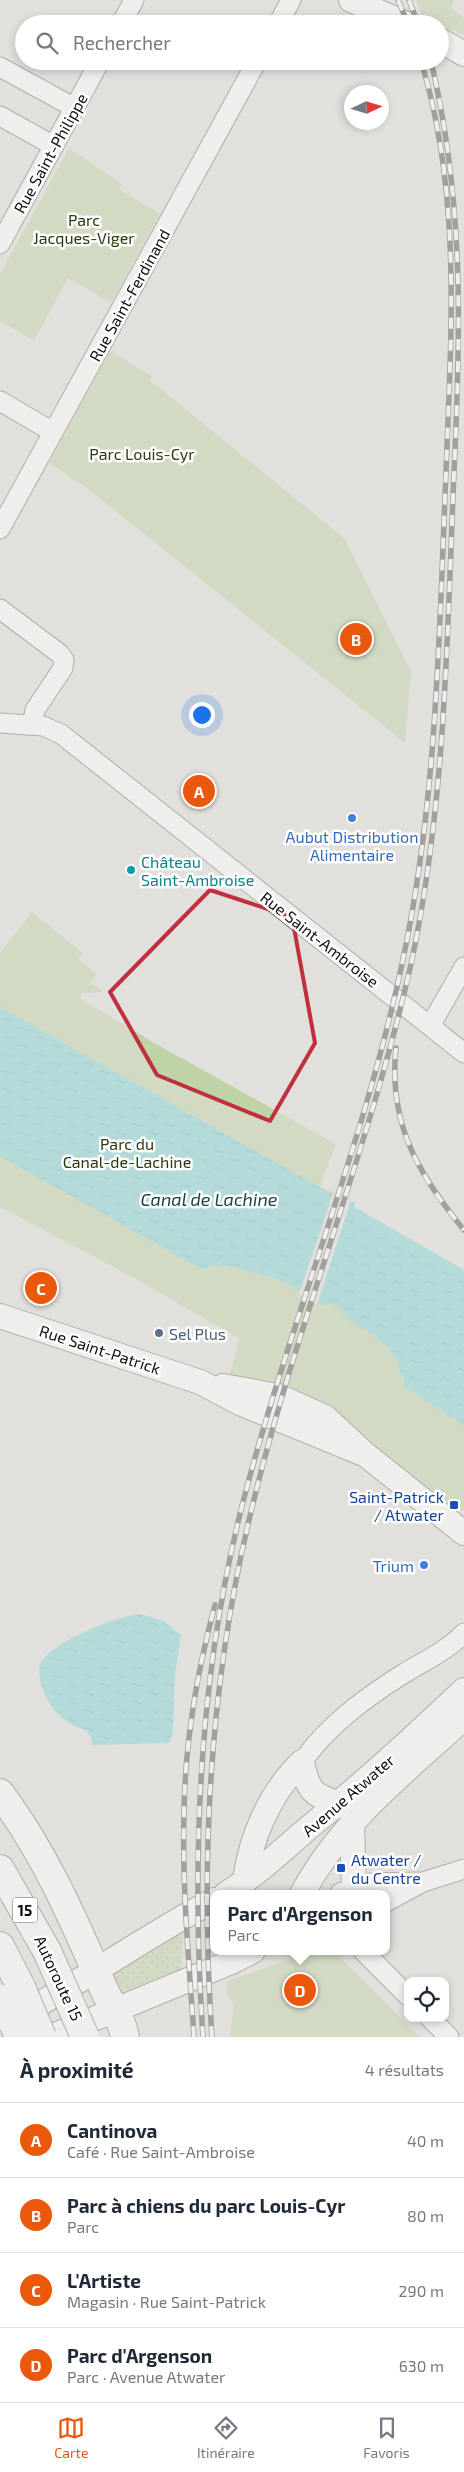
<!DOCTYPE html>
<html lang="fr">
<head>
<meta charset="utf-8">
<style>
  body { margin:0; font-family:"Exo 2",sans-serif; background:#f2f2f3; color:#1f2937 }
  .controls { position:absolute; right:15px; bottom:15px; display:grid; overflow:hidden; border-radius:10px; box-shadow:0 2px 8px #0003 }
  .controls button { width:45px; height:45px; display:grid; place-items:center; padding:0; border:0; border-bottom:1px solid #e0e1e3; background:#fff; color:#1f2937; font:25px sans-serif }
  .compass { position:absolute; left:344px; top:85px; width:45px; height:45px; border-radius:50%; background:#fff; box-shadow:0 2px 8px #0003; rotate:86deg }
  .you { position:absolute; left:201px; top:714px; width:18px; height:18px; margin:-12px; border:4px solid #fff; border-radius:50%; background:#1a73e8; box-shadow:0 0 0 8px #1a73e833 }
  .badge { display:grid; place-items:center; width:32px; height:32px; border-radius:50%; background:#ea580c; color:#fff; font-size:16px; font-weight:700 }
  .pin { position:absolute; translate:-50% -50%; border:2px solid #fff; box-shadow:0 1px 5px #0006 }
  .popup { position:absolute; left:210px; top:1890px; width:180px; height:65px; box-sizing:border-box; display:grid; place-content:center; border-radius:10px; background:#fff; filter:drop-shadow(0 1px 4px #0005); font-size:16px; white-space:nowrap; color:#747a83 }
  .popup b { font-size:19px; color:#1f2937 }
  .popup::after { content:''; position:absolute; left:50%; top:100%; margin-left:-10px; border:10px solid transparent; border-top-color:#fff }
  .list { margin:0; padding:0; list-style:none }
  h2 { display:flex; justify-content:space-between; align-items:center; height:65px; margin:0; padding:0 20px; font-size:21px }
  h2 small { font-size:16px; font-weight:400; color:#747a83 }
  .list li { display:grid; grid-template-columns:32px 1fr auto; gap:15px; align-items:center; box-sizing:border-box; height:75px; padding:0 20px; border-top:1px solid #e0e1e3 }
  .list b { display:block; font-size:19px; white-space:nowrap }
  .list p { margin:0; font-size:16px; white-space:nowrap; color:#747a83 }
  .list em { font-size:16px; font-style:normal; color:#747a83 }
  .icon { flex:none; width:28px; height:28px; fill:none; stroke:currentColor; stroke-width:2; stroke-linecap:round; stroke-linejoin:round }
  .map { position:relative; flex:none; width:464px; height:2037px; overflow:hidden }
  .search { position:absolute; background:#fff; box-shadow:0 2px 8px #0003; left:15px; right:15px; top:15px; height:55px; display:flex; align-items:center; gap:12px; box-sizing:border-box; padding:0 18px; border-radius:28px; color:#747a83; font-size:19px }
  .sheet { height:365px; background:#fff }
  nav { display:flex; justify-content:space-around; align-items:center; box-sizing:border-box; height:70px; border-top:1px solid #e0e1e3; background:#fff; font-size:14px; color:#747a83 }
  nav a { display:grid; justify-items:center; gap:2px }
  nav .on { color:#ea580c }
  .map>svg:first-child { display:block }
  .grass { fill:url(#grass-dots) }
  .green { fill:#bfd3a6 }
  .water { fill:url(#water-ripples) }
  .pier { fill:#e2e0dd }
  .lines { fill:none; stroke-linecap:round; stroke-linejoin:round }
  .minor-casing { stroke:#73716f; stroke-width:21 }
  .major-casing { stroke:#73716f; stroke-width:26 }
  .highway-casing { stroke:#73716f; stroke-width:30 }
  .minor { stroke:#fff; stroke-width:19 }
  .major { stroke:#fff; stroke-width:24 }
  .highway { stroke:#fff; stroke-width:28 }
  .rail-casing { stroke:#545351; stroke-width:5.5 }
  .rail { stroke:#fff; stroke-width:4; stroke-dasharray:11; stroke-linecap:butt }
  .highway-bridge-casing { stroke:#73716f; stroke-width:30; stroke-linecap:butt }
  .highway-bridge { stroke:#fff; stroke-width:28 }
  .marked { fill:none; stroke:#bf2f3c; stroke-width:4; stroke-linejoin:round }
  .shop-dot { fill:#3f7fe0; stroke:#fff; stroke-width:2 }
  .culture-dot { fill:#0f9aa8; stroke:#fff; stroke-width:2 }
  .service-dot { fill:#5c6f8a; stroke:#fff; stroke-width:2 }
  .transit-dot { fill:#1a4fb4; stroke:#fff; stroke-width:2 }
  .labels { text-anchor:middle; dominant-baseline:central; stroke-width:5; stroke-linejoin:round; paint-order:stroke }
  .shield { fill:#fff; stroke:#585857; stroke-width:1 }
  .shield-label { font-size:15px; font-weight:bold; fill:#11100f }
  .street-label { font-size:16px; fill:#11100f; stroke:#fff }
  .park-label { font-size:16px; fill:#2a3a0f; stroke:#fff }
  .shop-label { font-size:16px; fill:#366cbe; stroke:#fff }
  .culture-label { font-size:16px; fill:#0d838f; stroke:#fff; text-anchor:start }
  .service-label { font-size:16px; fill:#4e5e75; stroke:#fff; text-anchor:start }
  .transit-label { font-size:16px; fill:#164399; stroke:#fff; text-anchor:end }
  .water-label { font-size:18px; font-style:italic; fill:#1a4445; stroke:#fff }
</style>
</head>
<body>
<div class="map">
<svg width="464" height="2037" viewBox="0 0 464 2037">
  <defs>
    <pattern id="grass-dots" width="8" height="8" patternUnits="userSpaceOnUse" patternTransform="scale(1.25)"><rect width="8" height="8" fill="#bfd3a6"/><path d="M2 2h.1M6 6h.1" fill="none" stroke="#a3b48e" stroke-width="1.8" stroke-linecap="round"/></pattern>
    <pattern id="water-ripples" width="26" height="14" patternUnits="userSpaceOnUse" patternTransform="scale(1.25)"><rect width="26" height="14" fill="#7cd3d6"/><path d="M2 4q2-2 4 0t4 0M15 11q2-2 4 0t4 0" fill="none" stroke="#6ab4b6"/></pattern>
  </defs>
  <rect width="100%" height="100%" fill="#e2e0dd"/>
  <!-- grass -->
  <path class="grass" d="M91,983l12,9 -20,1z
    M183,1931l-1,38 -65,25 -10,-17 30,-20 1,1z"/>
  <!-- green -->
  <path class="green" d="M416,0h38l-3,7 13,11v17l-42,-19z
    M69,148l53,36 -3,5 41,25 -49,89 -43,-25 -34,63 -34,-20v-47z
    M110,351l42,25 -2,4 195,159 66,132 -6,72 -317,-254 -39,-26z
    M32,912l51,41 -5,6 19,15 -18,24 77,46 180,100 -16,42c11,6 26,9 35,17l-1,4 110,63v241l-235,-135 11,-37 -104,-60 -136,-72v-254z
    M311,1951l25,2 84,84h-190l4,-33 -7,-10 -1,-12z"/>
  <!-- water -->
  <path class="water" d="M0,1007l332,187 23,9 -1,4 110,63v155l-60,-39v-7l-5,-10 -2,-8 -8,-13 -19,-15 -22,-13 -10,-13 -6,-3 -11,1 -40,-25 -47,-13 -24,-2 -7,5 -203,-114z
    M140,1614l24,7 17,14 -6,40 -2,58 -4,10 -77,2c0,-5 -1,-10 -6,-14 -5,-3 -12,-5 -17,-8 -19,-12 -33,-37 -29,-60 15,-22 73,-46 100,-49z"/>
  <!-- pier -->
  <path class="pier" d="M333,1194l18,6 -34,105 -18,-11z"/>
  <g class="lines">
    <!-- minor casing -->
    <g class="minor-casing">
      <path id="minor" d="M121,24l13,-24
        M278,24l13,-24
        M0,67l75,41
        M0,116l54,30
        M0,244l100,-183
        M0,401l53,31
        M0,529l257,-468
        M0,609l60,45 4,6 -1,8 -28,42 -3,15
        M0,723l43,3 18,8 403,319
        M430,1026l34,-59
        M302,1762c26,-37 63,-64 101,-88 21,-13 44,-23 61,-41
        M340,1893l30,-10 49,-1
        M386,1902l37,-20 41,-13
        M363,1951l45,45
        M430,2018l19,19"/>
    </g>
    <!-- major casing -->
    <g class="major-casing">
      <path id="major" d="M351,0l56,24
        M440,40l24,14
        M0,1316l200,66 42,22 124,51
        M223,1386l55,10 47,21 41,38 98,78
        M352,1822l2,72
        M245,1881c5,-42 25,-89 57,-119 6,29 10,33 38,42
        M226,1894c34,-21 61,-49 92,-74 51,-41 98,-85 146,-130
        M302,1894c39,-73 102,-121 162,-176
        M15,2017c68,-35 131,-81 199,-117
        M50,2037l179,-74 24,-12"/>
    </g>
    <!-- highway casing -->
    <g class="highway-casing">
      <path id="highway" d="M0,1793c44,59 73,125 102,192 8,19 19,31 23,52
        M0,1869l47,82
        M0,1946l21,41"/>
    </g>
    <!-- minor -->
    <use href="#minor" class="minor"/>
    <!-- major -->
    <use href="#major" class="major"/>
    <!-- highway -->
    <use href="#highway" class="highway"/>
    <!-- rail casing -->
    <g class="rail-casing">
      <path id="rail" d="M398,0l10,24
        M409,0l9,24
        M396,1048c-8,75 22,126 68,182
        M194,2037c-5,-75 -12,-150 -10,-225 1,-69 13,-140 31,-207
        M203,2037c-12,-178 -5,-358 39,-531 47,-183 121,-358 160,-542 35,-162 37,-327 44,-492 5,-138 16,-277 -25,-411
        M212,2037c-12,-175 -3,-350 38,-521 44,-187 119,-365 161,-552 35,-162 36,-328 43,-492 7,-143 10,-271 -23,-411"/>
    </g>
    <!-- rail -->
    <use href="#rail" class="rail"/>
    <!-- highway-bridge casing -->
    <g class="highway-bridge-casing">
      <path id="highway-bridge" d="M47,1951l38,86
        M21,1987l21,50
        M0,1999l20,38"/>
    </g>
    <!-- highway-bridge -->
    <use href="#highway-bridge" class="highway-bridge"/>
  </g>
  <!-- marked area -->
  <path d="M0 0H464V2037H0ZM210,890l82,27 23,126 -45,78 -113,-46 -47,-83z" fill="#e2e0dd" fill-opacity=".55" fill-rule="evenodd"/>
  <path class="marked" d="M210,890l82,27 23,126 -45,78 -113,-46 -47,-83z"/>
  <!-- markers -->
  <g class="shop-dot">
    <circle cx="352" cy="818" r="5"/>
    <circle cx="424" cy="1565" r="5"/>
  </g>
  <circle class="culture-dot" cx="131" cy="870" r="5"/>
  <circle class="service-dot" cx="159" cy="1333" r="5"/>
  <g class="transit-dot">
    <rect x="449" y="1500" width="10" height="10" rx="2.5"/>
    <rect x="336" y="1863" width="10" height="10" rx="2.5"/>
  </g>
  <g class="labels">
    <!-- shield labels -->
    <rect class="shield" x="12.5" y="1897.5" width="25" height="25" rx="4"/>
    <g class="shield-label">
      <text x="25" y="1910">15</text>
    </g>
    <!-- street labels -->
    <g class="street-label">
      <text transform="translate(50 153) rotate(-61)">Rue Saint-Philippe</text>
      <text transform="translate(129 295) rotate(-61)">Rue Saint-Ferdinand</text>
      <text transform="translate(320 939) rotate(38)">Rue Saint-Ambroise</text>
      <text transform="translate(100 1349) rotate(18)">Rue Saint-Patrick</text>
      <text transform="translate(348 1795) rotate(-41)">Avenue Atwater</text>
      <text transform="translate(59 1978) rotate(65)">Autoroute 15</text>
    </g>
    <!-- park labels -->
    <g class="park-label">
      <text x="84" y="219">Parc<tspan x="84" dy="18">Jacques-Viger</tspan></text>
      <text x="142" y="453">Parc Louis-Cyr</text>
      <text x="127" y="1143">Parc du<tspan x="127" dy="18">Canal-de-Lachine</tspan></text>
    </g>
    <!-- shop labels -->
    <g class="shop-label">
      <text x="352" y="836">Aubut Distribution<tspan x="352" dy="18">Alimentaire</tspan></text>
      <text x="414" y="1565" text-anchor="end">Trium</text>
    </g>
    <!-- culture labels -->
    <g class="culture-label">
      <text x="141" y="861">Château<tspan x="141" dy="18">Saint-Ambroise</tspan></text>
    </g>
    <!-- service labels -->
    <g class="service-label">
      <text x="169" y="1333">Sel Plus</text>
    </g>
    <!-- transit labels -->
    <g class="transit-label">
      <text x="444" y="1496">Saint-Patrick<tspan x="444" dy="18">/ Atwater</tspan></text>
      <text x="351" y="1859" text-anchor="start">Atwater /<tspan x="351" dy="18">du Centre</tspan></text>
    </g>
    <!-- water labels -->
    <g class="water-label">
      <text x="209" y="1199">Canal de Lachine</text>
    </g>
  </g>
</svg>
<div class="controls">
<button><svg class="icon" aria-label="locate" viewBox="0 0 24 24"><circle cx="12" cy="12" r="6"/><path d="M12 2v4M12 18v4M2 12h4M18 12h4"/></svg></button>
</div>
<svg class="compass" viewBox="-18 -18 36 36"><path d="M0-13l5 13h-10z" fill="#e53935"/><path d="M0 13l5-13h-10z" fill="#747a83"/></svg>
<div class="you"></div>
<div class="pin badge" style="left:199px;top:791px">A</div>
<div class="pin badge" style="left:356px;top:639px">B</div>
<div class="pin badge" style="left:41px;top:1288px">C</div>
<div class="pin badge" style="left:300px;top:1990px">D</div>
<div class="popup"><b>Parc d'Argenson</b>Parc</div>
<div class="search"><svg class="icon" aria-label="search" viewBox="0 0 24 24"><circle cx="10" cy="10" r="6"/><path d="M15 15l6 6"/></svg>Rechercher</div>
</div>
<section class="sheet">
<h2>À proximité<small>4 résultats</small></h2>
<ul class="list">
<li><span class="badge">A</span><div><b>Cantinova</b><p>Café · Rue Saint-Ambroise</p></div><em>40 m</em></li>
<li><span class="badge">B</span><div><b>Parc à chiens du parc Louis-Cyr</b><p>Parc</p></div><em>80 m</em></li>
<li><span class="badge">C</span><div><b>L'Artiste</b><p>Magasin · Rue Saint-Patrick</p></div><em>290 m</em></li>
<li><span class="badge">D</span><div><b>Parc d'Argenson</b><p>Parc · Avenue Atwater</p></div><em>630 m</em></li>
</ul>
</section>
<nav>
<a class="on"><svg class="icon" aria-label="map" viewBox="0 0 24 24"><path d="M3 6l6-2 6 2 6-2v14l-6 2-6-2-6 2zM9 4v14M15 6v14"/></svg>Carte</a>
<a><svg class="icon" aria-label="directions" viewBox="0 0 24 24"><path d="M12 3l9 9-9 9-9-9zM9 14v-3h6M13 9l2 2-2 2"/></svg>Itinéraire</a>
<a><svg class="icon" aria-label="saved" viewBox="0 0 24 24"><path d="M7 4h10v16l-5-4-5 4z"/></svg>Favoris</a>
</nav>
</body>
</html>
